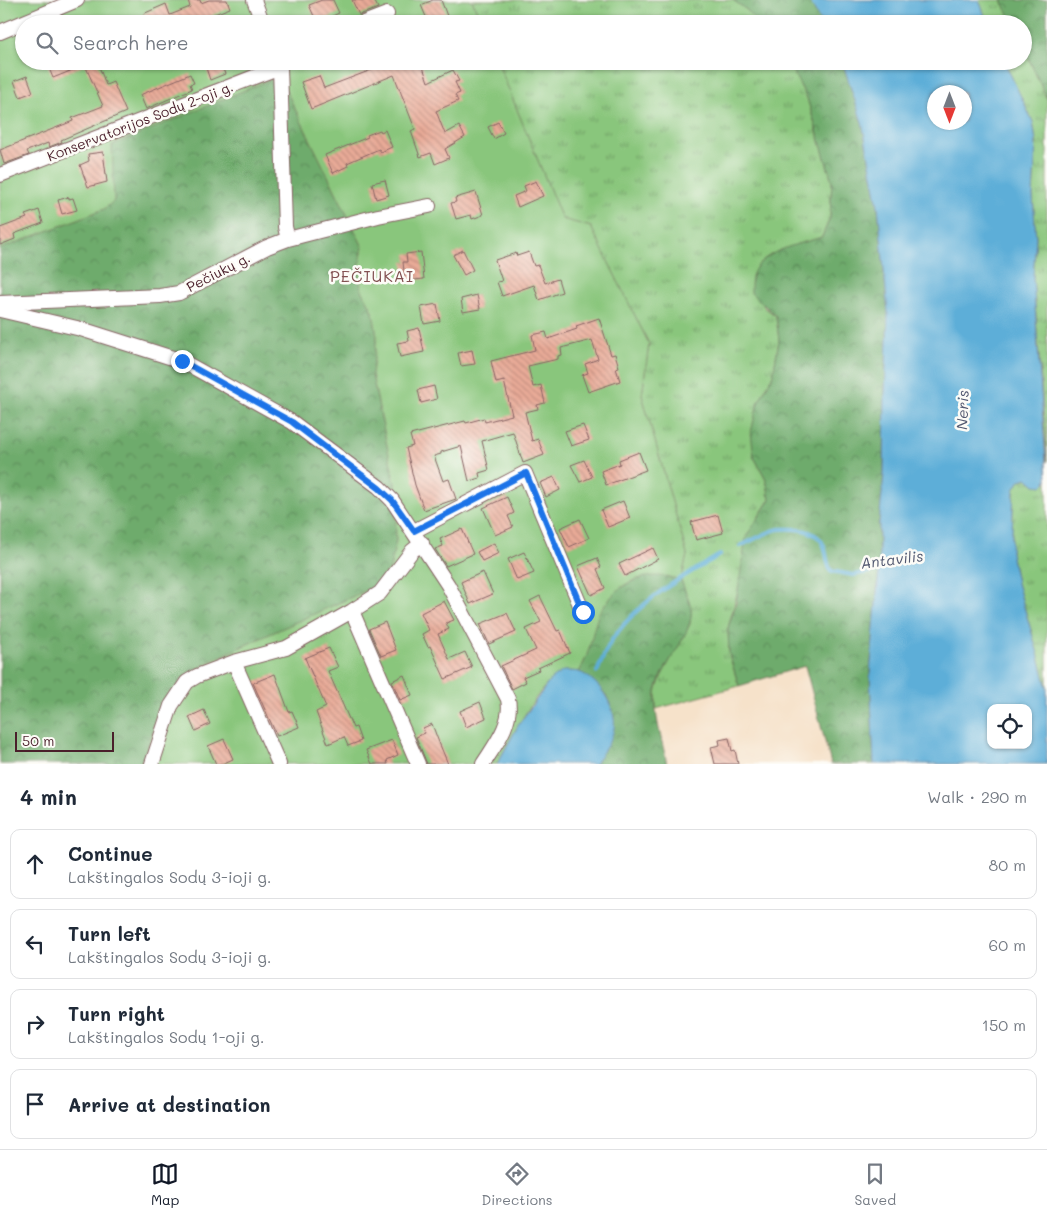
<!DOCTYPE html>
<html lang="en">
<head>
<meta charset="utf-8">
<style>
  body { margin:0; font-family:Mali,sans-serif; background:#f6f6f7; color:#1f2937 }
  .controls { position:absolute; right:15px; bottom:15px; display:grid; overflow:hidden; border-radius:10px; box-shadow:0 1px 4px #0004 }
  .controls button { width:45px; height:45px; display:grid; place-items:center; padding:0; border:0; border-bottom:1px solid #e0e1e3; background:#fff; color:#1f2937; font:25px sans-serif }
  .compass { position:absolute; left:927px; top:85px; width:45px; height:45px; border-radius:50%; background:#fff; box-shadow:0 1px 4px #0004; rotate:180deg }
  .scale { position:absolute; left:15px; bottom:12px; width:99px; box-sizing:border-box; padding-left:5px; border:2px solid #4a1f2b; border-top:0; font-size:14px; line-height:18px; white-space:nowrap; color:#4a1f2b; -webkit-text-stroke:4px #fdfcf7; paint-order:stroke }
  .stop { position:absolute; width:15px; height:15px; margin:-11px; border:4px solid #1a73e8; border-radius:50%; background:#fff }
  .stop.end { background:#1a73e8; border-color:#fff; box-shadow:0 1px 5px #0008 }
  .list { margin:0; padding:0; list-style:none }
  h2 { display:flex; justify-content:space-between; align-items:center; height:65px; margin:0; padding:0 20px; font-size:21px }
  h2 small { font-size:16px; font-weight:400; color:#747a83 }
  .list li { display:grid; grid-template-columns:32px 1fr auto; gap:15px; align-items:center; box-sizing:border-box; height:70px; margin:0 10px 10px; padding:0 10px; border:1px solid #e0e1e3; border-radius:10px }
  .list b { display:block; font-size:19px; white-space:nowrap }
  .list p { margin:0; font-size:16px; white-space:nowrap; color:#747a83 }
  .list em { font-size:16px; font-style:normal; color:#747a83 }
  .icon { flex:none; width:28px; height:28px; fill:none; stroke:currentColor; stroke-width:2; stroke-linecap:round; stroke-linejoin:round }
  .map { position:relative; flex:none; width:1047px; height:764px; overflow:hidden }
  .search { position:absolute; background:#fff; box-shadow:0 1px 4px #0004; left:15px; right:15px; top:15px; height:55px; display:flex; align-items:center; gap:12px; box-sizing:border-box; padding:0 18px; border-radius:28px; color:#747a83; font-size:19px }
  .sheet { height:385px; background:#fff }
  nav { display:flex; justify-content:space-around; align-items:center; box-sizing:border-box; height:70px; border-top:1px solid #e0e1e3; background:#fff; font-size:14px; color:#747a83 }
  nav a { display:grid; justify-items:center; gap:2px }
  nav .on { color:#111827 }
  .map>svg:first-child { display:block }
  .grass { fill:url(#grass-tufts); stroke:#6a7254 }
  .forest { fill:url(#forest-crowns); stroke:#5c654c }
  .green { fill:#89c67c; stroke:#6a7254 }
  .water { fill:#5daed8; stroke:#546682; fill-rule:evenodd }
  .lines { fill:none; stroke-linecap:round; stroke-linejoin:round }
  .stream { stroke:#5daed8; stroke-width:4 }
  .building { fill:url(#building-back-hatch) }
  .minor-casing { stroke:#866363; stroke-width:16 }
  .minor { stroke:#fff; stroke-width:14 }
  .route { stroke:#1a73e8; stroke-width:6 }
  .labels { text-anchor:middle; dominant-baseline:central; stroke-width:5; stroke-linejoin:round; paint-order:stroke }
  .street-label { font-size:14px; fill:#4a1f2b; stroke:#fdfcf7 }
  .water-label { font-size:15px; font-style:italic; fill:#525870; stroke:#fdfcf7 }
  .quarter-label { font-size:16px; letter-spacing:1px; fill:#825051; stroke:#fdfcf7 }
</style>
</head>
<body>
<div class="map">
<svg width="1047" height="764" viewBox="0 0 1047 764">
  <defs>
    <pattern id="grass-tufts" width="24" height="20" patternUnits="userSpaceOnUse" patternTransform="scale(1.25)"><rect width="24" height="20" fill="#89c67c"/><path d="M3 7l-1-3M5 7V3M7 7l1-3M15 17l-1-3M17 17v-4M19 17l1-3" fill="none" stroke="#72a066"/></pattern>
    <pattern id="forest-crowns" width="20" height="18" patternUnits="userSpaceOnUse" patternTransform="scale(1.25)"><rect width="20" height="18" fill="#6eab6c"/><path d="M2 6a3 3 0 1 1 6 0M12 15a3 3 0 1 1 6 0" fill="none" stroke="#5c8b59"/></pattern>
    <pattern id="building-back-hatch" width="6" height="6" patternUnits="userSpaceOnUse" patternTransform="scale(1.25)"><rect width="6" height="6" fill="#e9ab98"/><path d="M-1 5l2 2M0 0l6 6M5-1l2 2" fill="none" stroke="#bf8b7c"/></pattern>
  </defs>
  <rect width="100%" height="100%" fill="#fdfcf7"/>
  <filter id="ink" filterUnits="userSpaceOnUse"><feTurbulence type="fractalNoise" baseFrequency=".02" numOctaves="2"/><feDisplacementMap in="SourceGraphic" scale="10" xChannelSelector="R" yChannelSelector="G"/><feConvolveMatrix kernelMatrix="1 2 1 2 8 2 1 2 1" color-interpolation-filters="sRGB"/></filter>
  <filter id="wash" filterUnits="userSpaceOnUse"><feTurbulence type="fractalNoise" baseFrequency=".0096" numOctaves="4" result="noise"/><feDisplacementMap in="SourceGraphic" scale="20" xChannelSelector="R" yChannelSelector="G"/><feGaussianBlur stdDeviation="1.12" result="paint"/><feColorMatrix in="noise" values="0 0 0 0 0 0 0 0 0 0 0 0 0 0 0 0 0 1.4 0 .05"/><feComposite in="paint" operator="in"/></filter>
  <g filter="url(#wash)">
    <rect width="100%" height="100%" fill="#f6e2ca"/>
    <!-- grass -->
    <path class="grass" d="M472,0h261l15,11 11,13h-277z
      M979,0h23l11,24h-25z
      M1023,46l24,53v363l-14,-185 3,-39 -3,-42 3,-55 -3,-19 -29,-61h19z
      M497,61h290l20,37 25,83 -2,37 -8,19 -43,14 -15,8 -12,17 12,31 12,9 3,24 -6,35 -15,28 -4,54 12,22 4,20 -13,20 -29,109 1,26 10,32 -83,23v-17l6,-17 28,-51 1,-14 -10,-30 6,-25 -45,-160 7,-51 -58,-117 -29,-8z
      M1027,478l8,7 11,-3 1,-4v210l-8,-31 -22,-74 -6,-31 3,-62 6,-10z"/>
    <!-- forest -->
    <path class="forest" d="M733,0h76l13,24h-63l-11,-13z
      M1002,0h45v99l-24,-53v-22h-10z
      M787,61h55l20,61 16,84 10,107 -3,80 -1,81 -5,49v46l-9,105 4,90h-43l-26,-98 -66,20 -10,-32 -1,-26 8,-25 10,-66 24,-38 -4,-20 -12,-22 -3,-25 7,-29 15,-28 6,-35 -3,-24 -25,-23c0,-5 0,-11 1,-16 6,-26 48,-33 70,-40l8,-19 2,-37 -25,-83z
      M279,76l84,171 -4,21 2,20 12,23 4,26 -5,38 23,108 1,58 -6,28 -16,18 -166,75 -28,20 -26,46 -13,36h-141v-515l104,-40 9,-8 -1,-56z
      M651,575l20,1 10,4c3,9 8,19 10,29 4,24 -31,57 -35,83 -3,22 7,51 11,72h-72l18,-31v-20l-7,-18 -14,-15 -13,-8c12,-20 11,-39 20,-59 9,-21 31,-33 52,-38z"/>
    <!-- green -->
    <path class="green" d="M0,0h472l10,24h-458v37h473l65,158 29,8 58,117 -7,51 45,160 -6,25c-27,-9 -56,-3 -73,21 -3,3 -7,8 -9,12 -8,21 -8,39 -20,59 -5,0 -12,-2 -16,0 -21,6 -55,71 -66,92h-356l13,-36 26,-46 28,-20 166,-75 16,-18 6,-28 -1,-58 -23,-109 5,-37 -4,-26 -12,-23 -2,-20 4,-21 -84,-171 -167,69 2,56 -10,8 -104,40z"/>
    <!-- water -->
    <path class="water" d="M809,0h170l9,24h-166z
      M842,61h162l29,61 3,19 -3,55 3,42 -3,39 14,201 -1,4 -4,4 -7,-1 -8,-7 -7,2 -6,10 -3,62 6,31 22,74 8,31v76h-173l-4,-90 9,-105v-46l5,-49 1,-81 3,-80 -10,-107 -16,-84zM964,92v30h-30v-30zM991,708h37v37h-37z
      M563,671c5,0 12,0 16,1 21,7 41,40 34,61 -3,11 -13,22 -18,31h-98l22,-40 32,-45z"/>
    <g class="lines">
      <!-- stream -->
      <path class="stream" d="M740,546c12,-5 27,-15 39,-17 14,-1 35,0 43,13 6,9 3,19 9,29l22,4 31,-6
        M597,672c5,-12 10,-27 19,-38 27,-36 66,-57 104,-79"/>
    </g>
    <g id="blocks">
      <!-- building -->
      <path class="building" d="M188,0h12l1,3 8,-3h18l3,8 -18,7 1,3 -12,6 -2,-4 -9,4h-43l-4,-10 23,-10 4,11 20,-8z
        M322,0h11l6,13 -22,10 -8,-18z
        M352,0h22l4,8 -19,7z
        M433,0h8l9,24h-21l-8,-19z
        M46,61h51l9,24 7,-3 13,30 -65,28 1,2 -13,5 -1,-4 -21,8 2,4 -25,9 -4,-14 73,-29 -1,-3 31,-12 -18,-41 -32,13z
        M380,61h12l3,6 15,-6h11l7,21 25,-12 6,11 -4,1 5,11 -5,2 3,6 -22,10 9,23 14,-8 6,11 -20,12 4,9 -14,6 -4,-11 -11,4 -9,-26 4,-2 -21,-54 -83,34 -10,-27 18,-6 5,12 50,-19 -2,-4z
        M220,62l5,12 -15,6 -4,-12z
        M190,74l4,9 -4,1 2,5 -46,20 -6,-14z
        M27,76l6,16 -13,5 -6,-16z
        M498,122l6,11 -10,6 -6,-12z
        M380,130l1,2 4,-2 7,17 -11,5 -2,-3 -32,14 1,3 -15,7 -8,-18 43,-18 -1,-2z
        M103,152l4,30 -19,5 -8,-22 9,-4 -1,-7z
        M385,180l4,15 -13,4 -4,-16z
        M536,181l7,15 -25,11 -4,-11 12,-5 -2,-5z
        M476,192l7,23 -11,4 -1,-4 -15,4 -5,-16 5,-1 -1,-4z
        M69,197v2l4,-1 4,12 -15,4 -4,-14z
        M39,210l4,13 -29,11 1,5 -15,6v-17l27,-10 -2,-3z
        M463,250l10,20 -9,5 -11,-20z
        M421,252l3,27 -19,2 -2,-19h4l-1,-8z
        M529,252l5,14 4,-1 7,18 13,-4 4,13 -23,8 -5,-15 -32,11 -5,-14 5,-1 -7,-21 21,-7 1,3z
        M477,295l3,14 -17,3 -2,-13z
        M437,304l3,17 -16,3 -3,-17z
        M599,318l12,37 4,-1 4,13 -3,1 4,13 -32,11 -6,-17 6,-2 -3,-9 13,-5 -6,-19 -31,8 1,7 -4,1v3l-30,7 5,21 8,-2 4,18 -8,2 1,4 -13,3 7,29 6,-2 6,16 -21,8 -10,-31 -31,9 7,29 -10,3 1,5 -11,3 -8,-35 -20,6v2l-7,2 9,25 6,-2 7,20 -32,11 -9,-25 -9,-37 7,-2 -3,-11 55,-14 1,2 18,-5 1,4 27,-7 -8,-34 -8,2 -5,-22 44,-11 -3,-15 14,-3 2,7 29,-10 -1,-3z
        M419,328l5,24 -24,5 -3,-14 12,-2 -2,-10z
        M472,350l3,14 -14,2 -3,-13z
        M434,386l3,13 -16,4 -3,-13z
        M583,425l6,15 -18,6 -6,-15z
        M639,452l7,18 -40,15 -5,-14 19,-7 -1,-4z
        M584,460l8,17 -12,5 -9,-17z
        M554,477l6,13 -14,7 -6,-14z
        M507,497l7,16 -6,3 5,11 -18,8 -12,-27z
        M623,501l7,17 -22,9 -7,-17z
        M718,515l5,18 -27,7 -5,-18z
        M580,519l9,19 -20,9 -9,-19z
        M462,529l11,25 -27,12 -11,-17 8,-3 -3,-7z
        M494,543l5,10 -17,8 -5,-9z
        M653,548l5,11 -33,17 -6,-12z
        M524,552l10,21 -17,7 -9,-21z
        M597,558l4,9 -4,2 8,19 -14,7 -13,-29z
        M483,572l10,22 -23,10 -9,-22z
        M540,596l17,35 3,-1 10,23 -32,15 1,2 -16,7 3,5 -14,7 -11,-23 35,-16 -10,-21 15,-7 -11,-21z
        M444,601l10,19 -8,3 3,6 -11,5 11,25 16,-7 7,15 -27,12 -15,-33 -2,1 -6,-13 7,-4 -8,-17z
        M507,613l9,19 -27,12 -9,-20z
        M385,622l11,28 -15,6 -12,-27z
        M329,648l9,19 -10,4 25,57 3,-1 5,14 -13,5 -4,-9 -16,7 -12,-32 10,-5 -21,-49z
        M275,674l14,38 3,-1 7,16 -22,9 -24,-53z
        M404,675l8,20 -12,5 -8,-19z
        M480,702l6,16 -20,9 -6,-16z
        M204,710l6,14 -15,7 -6,-14z
        M432,724l6,16 10,24h-21l-11,-27 9,-4 -2,-5z
        M729,738l3,13 3,-1 3,14h-23l-4,-17 9,-2 -1,-5z
        M224,739l9,20 -11,5h-6l-8,-18z
        M392,740l6,15 -11,5 1,4h-16l-6,-14z"/>
    </g>
  </g>
  <g filter="url(#ink)">
    <use href="#blocks" fill-opacity="0" stroke="#866363" stroke-width="1"/>
    <g class="lines">
      <!-- minor casing -->
      <g class="minor-casing">
        <path id="minor" d="M254,0l9,24
          M361,24l26,-10
          M0,32l77,-32
          M278,61l2,6 5,160 3,12
          M0,175l280,-108
          M0,303l160,-7 19,-3 88,-46 21,-8 90,-23 51,-10
          M0,310l81,19 101,32 110,61 87,65 13,13 56,85 60,114c5,24 -13,46 -25,65
          M414,531l111,-58 58,139
          M352,611l66,153
          M234,662l45,102
          M152,764l19,-58 16,-24 10,-6 37,-14 52,-14 66,-37 28,-18 32,-42 10,-8"/>
      </g>
      <!-- minor -->
      <use href="#minor" class="minor"/>
    </g>
  </g>
  <g class="lines" filter="url(#ink)">
    <!-- route -->
    <path class="route" d="M182,361l110,61 21,16 66,50 13,12 22,31 112,-58 57,139"/>
  </g>
  <g class="labels">
    <!-- street labels -->
    <g class="street-label">
      <text transform="translate(140 121) rotate(-21)">Konservatorijos Sodų 2-oji g.</text>
      <text transform="translate(218 272) rotate(-27)">Pečiukų g.</text>
    </g>
    <!-- water labels -->
    <g class="water-label">
      <text transform="translate(962 410) rotate(-88)">Neris</text>
      <text transform="translate(892 559) rotate(-7)">Antavilis</text>
    </g>
    <!-- quarter labels -->
    <g class="quarter-label">
      <text x="372" y="275">PEČIUKAI</text>
    </g>
  </g>
</svg>
<div class="controls">
<button><svg class="icon" aria-label="locate" viewBox="0 0 24 24"><circle cx="12" cy="12" r="6"/><path d="M12 2v4M12 18v4M2 12h4M18 12h4"/></svg></button>
</div>
<svg class="compass" viewBox="-18 -18 36 36"><path d="M0-13l5 13h-10z" fill="#e53935"/><path d="M0 13l5-13h-10z" fill="#747a83"/></svg>
<div class="scale">50 m</div>
<div class="stop" style="left:583px;top:612px"></div>
<div class="stop end" style="left:182px;top:361px"></div>
<div class="search"><svg class="icon" aria-label="search" viewBox="0 0 24 24"><circle cx="10" cy="10" r="6"/><path d="M15 15l6 6"/></svg>Search here</div>
</div>
<section class="sheet">
<h2>4 min<small>Walk · 290 m</small></h2>
<ul class="list">
<li><svg class="icon" aria-label="ahead" viewBox="0 0 24 24"><path d="M12 20V5M6 11l6-6 6 6"/></svg><div><b>Continue</b><p>Lakštingalos Sodų 3-ioji g.</p></div><em>80 m</em></li>
<li><svg class="icon" aria-label="left" viewBox="0 0 24 24"><path d="M17 20v-9H6M10 6l-5 5 5 5"/></svg><div><b>Turn left</b><p>Lakštingalos Sodų 3-ioji g.</p></div><em>60 m</em></li>
<li><svg class="icon" aria-label="right" viewBox="0 0 24 24"><path d="M7 20v-9h11M14 6l5 5-5 5"/></svg><div><b>Turn right</b><p>Lakštingalos Sodų 1-oji g.</p></div><em>150 m</em></li>
<li><svg class="icon" aria-label="arrive" viewBox="0 0 24 24"><path d="M6 21V4h12l-3 4 3 4H6"/></svg><div><b>Arrive at destination</b></div></li>
</ul>
</section>
<nav>
<a class="on"><svg class="icon" aria-label="map" viewBox="0 0 24 24"><path d="M3 6l6-2 6 2 6-2v14l-6 2-6-2-6 2zM9 4v14M15 6v14"/></svg>Map</a>
<a><svg class="icon" aria-label="directions" viewBox="0 0 24 24"><path d="M12 3l9 9-9 9-9-9zM9 14v-3h6M13 9l2 2-2 2"/></svg>Directions</a>
<a><svg class="icon" aria-label="saved" viewBox="0 0 24 24"><path d="M7 4h10v16l-5-4-5 4z"/></svg>Saved</a>
</nav>
</body>
</html>
